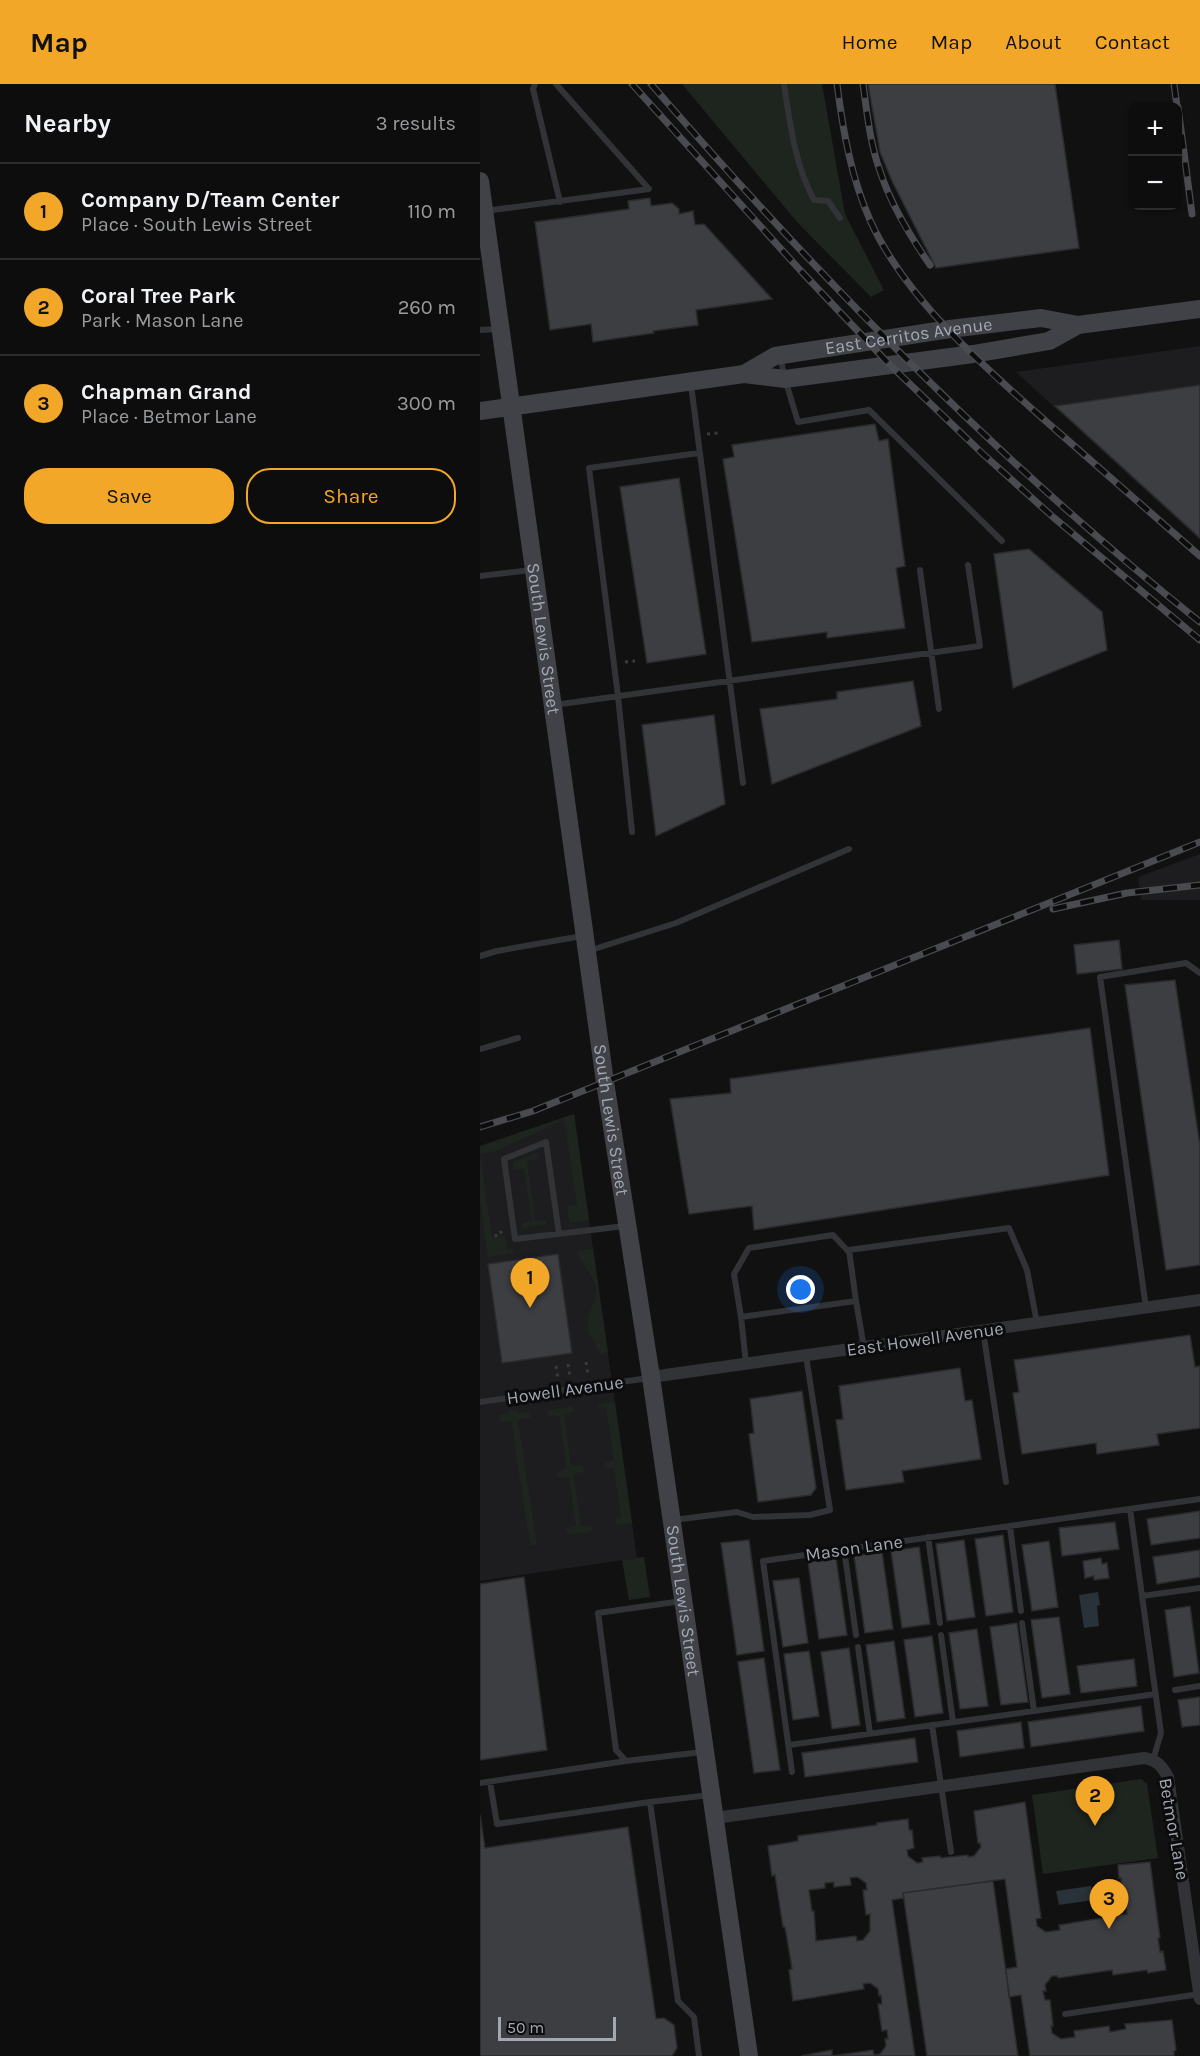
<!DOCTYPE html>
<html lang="en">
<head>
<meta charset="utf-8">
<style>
  body { margin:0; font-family:Karla,sans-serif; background:#161617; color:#f1f3f6 }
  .controls { position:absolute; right:18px; top:18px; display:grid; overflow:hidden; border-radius:12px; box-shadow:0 2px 4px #0004 }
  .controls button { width:54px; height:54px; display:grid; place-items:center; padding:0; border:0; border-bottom:2px solid #2d2d2e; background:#0d0d0e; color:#f1f3f6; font:30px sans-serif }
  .scale { position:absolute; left:18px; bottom:15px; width:118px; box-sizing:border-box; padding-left:6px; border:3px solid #a2a8b3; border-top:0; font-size:16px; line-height:21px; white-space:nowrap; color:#a2a8b3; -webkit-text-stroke:4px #0c0c0d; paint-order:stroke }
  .you { position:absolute; left:321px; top:1206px; width:21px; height:21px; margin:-15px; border:4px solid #fff; border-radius:50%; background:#1a73e8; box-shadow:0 0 0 9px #1a73e833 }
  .badge { display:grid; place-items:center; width:39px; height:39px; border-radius:50%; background:#f2a729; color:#111; font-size:20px; font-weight:700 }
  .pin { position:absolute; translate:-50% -50px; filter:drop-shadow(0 2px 3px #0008) }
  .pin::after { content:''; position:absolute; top:32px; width:21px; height:18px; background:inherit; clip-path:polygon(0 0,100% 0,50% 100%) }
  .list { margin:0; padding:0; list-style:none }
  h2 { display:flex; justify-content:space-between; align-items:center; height:78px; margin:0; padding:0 24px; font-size:26px }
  h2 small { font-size:20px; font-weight:400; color:#9a9c9e }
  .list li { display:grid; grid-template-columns:39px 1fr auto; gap:18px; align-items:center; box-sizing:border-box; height:96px; padding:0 24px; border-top:2px solid #2d2d2e }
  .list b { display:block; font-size:22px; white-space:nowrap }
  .list p { margin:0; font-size:20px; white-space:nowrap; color:#9a9c9e }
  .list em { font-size:20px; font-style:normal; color:#9a9c9e }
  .actions { display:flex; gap:12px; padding:18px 24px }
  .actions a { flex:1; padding:14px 0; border:2px solid #f2a729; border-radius:24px; text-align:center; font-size:21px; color:#f2a729 }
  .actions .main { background:#f2a729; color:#111 }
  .map { position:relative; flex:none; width:720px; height:1972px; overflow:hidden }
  header { display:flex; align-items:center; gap:36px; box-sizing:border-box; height:84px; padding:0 30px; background:#f2a729; color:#111 }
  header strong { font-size:28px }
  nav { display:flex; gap:33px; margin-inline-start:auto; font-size:21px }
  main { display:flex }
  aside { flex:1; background:#0d0d0e }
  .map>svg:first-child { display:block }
  .built { fill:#1d1d1f }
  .green { fill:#1d251e }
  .water { fill:#293238 }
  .building { fill:#3d3e42; stroke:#2b2b2e; stroke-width:1.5; fill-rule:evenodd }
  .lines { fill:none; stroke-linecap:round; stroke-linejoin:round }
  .path { stroke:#383a3e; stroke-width:3; stroke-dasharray:3 4.5; stroke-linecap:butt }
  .lane { stroke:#323337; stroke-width:6 }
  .street { stroke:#323337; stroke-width:12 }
  .secondary { stroke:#404247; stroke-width:18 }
  .rail-casing { stroke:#494b50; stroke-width:7 }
  .rail { stroke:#0c0c0d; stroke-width:4.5; stroke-dasharray:14; stroke-linecap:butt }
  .labels { text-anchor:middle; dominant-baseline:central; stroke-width:6; stroke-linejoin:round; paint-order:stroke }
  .street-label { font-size:18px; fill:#a2a8b3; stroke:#0c0c0d }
</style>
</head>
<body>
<header>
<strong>Map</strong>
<nav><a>Home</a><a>Map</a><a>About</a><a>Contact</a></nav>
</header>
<main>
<aside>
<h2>Nearby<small>3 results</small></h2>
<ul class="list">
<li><span class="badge">1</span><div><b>Company D/Team Center</b><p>Place · South Lewis Street</p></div><em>110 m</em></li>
<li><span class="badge">2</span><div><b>Coral Tree Park</b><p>Park · Mason Lane</p></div><em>260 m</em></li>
<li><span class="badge">3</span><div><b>Chapman Grand</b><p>Place · Betmor Lane</p></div><em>300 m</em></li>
</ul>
<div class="actions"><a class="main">Save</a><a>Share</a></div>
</aside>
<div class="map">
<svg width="720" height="1972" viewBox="0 0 720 1972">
  <rect width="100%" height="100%" fill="#111112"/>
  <!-- built -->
  <path class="built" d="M720,262v194l-184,-168z
    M720,770v46h-59l-3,-23z
    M94,1030l63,444 -157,23v-435z"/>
  <!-- green -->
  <path class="green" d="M202,0h140l23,130 39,76 -13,7 -74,-75z
    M94,1030l15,106 -19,3 -3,-17 10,-2 -13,-84 -68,31 -16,3 12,83 13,-1 2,14 6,-1 1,4 -26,4 -8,-54v-57z
    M58,1068l1,7 -12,2 8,60 10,-1 1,4 -24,4v-5l10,-2 -8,-52 -11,1v-8z
    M113,1165l15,103 -9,2c-1,-12 -13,-18 -11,-32 1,-13 11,-24 7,-37 -3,-14 -15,-20 -17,-34z
    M135,1318l17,121 -16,2 -1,-6 6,-1 -7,-50h-9l-1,-5 10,-2 -8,-54 -8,1 -1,-3z
    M92,1322l3,5 -11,3 7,52 11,-1 2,3 -1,4 -10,2 8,52h11l1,3 -5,3 -20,2 -3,-5 11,-3 -7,-49 -11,1 -1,-3 2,-4 8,-3 -8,-52 -12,-1 1,-4 3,-1z
    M37,1326l1,3 10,-1 3,2 -1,4 -12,2 19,125h-7l-19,-124 -11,1 -1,-7 10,-1v-3z
    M164,1473l6,40 -21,3 -7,-40z
    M661,1695l6,5 11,74 -115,16 -11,-79z"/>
  <!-- water -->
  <path class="water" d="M618,1508l2,13 -3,1 2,20 -15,2 -5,-33z
    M611,1802l2,14 -34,5 -3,-14z"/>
  <!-- building -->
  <path class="building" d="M388,0h187l24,164 -143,20 -44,-87 -12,-29z
    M170,114l1,8 21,-3 7,6v5l14,-3 2,14 9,-1 68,75 -76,11 2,15 -45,6 1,2 -61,9 -2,-18 -41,6 -15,-108 94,-13 -1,-8z
    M720,301v153l-145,-132z
    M395,340l4,17 9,-2 17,127 -9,2 9,60 -78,10v-6l-75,10 -29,-183 11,-2 -2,-12z
    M199,394l27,176 -59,9 -27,-176z
    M549,465l73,63 5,38 -94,38 -19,-134z
    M433,597l8,45 -149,58 -12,-75 77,-10v-7z
    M234,631l11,89 -69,32 -14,-111z
    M639,856l3,29 -45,5 -3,-29z
    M695,896l25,166v119l-34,5 -41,-285z
    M610,944l19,147 -355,55 -2,-24 -63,8 -19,-115 61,-6 -1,-14z
    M78,1170l14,99 -70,10 -14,-99z
    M710,1251l5,32 5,-1v62l-43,6 2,11 -62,9 -1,-11 -74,11 -9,-61 6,-1 -5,-32z
    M480,1284l5,33 7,-1 9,59 -79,12 2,11 -58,8 -10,-70 7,-1 -4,-33z
    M322,1307l14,97 -5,7 -53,7 -9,-68 5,-1 -4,-34z
    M720,1427v27l-49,7 -4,-26z
    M635,1438l4,27 -57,7 -3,-28z
    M523,1451l10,77 -27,4 -11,-77z
    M269,1456l15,111 -27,4 -16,-112z
    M484,1456l11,77 -28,4 -11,-77z
    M569,1457l9,66 -26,4 -10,-66z
    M439,1463l11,77 -28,4 -11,-77z
    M720,1466v27l-43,7 -4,-27z
    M402,1468l11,77 -28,4 -11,-77z
    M356,1474l11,77 -28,4 -11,-77z
    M621,1474l1,6 5,-1 2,15 -15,2v-4l-9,2 -2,-17z
    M44,1493l23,173 -67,10v-176z
    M319,1494l9,65 -25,4 -10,-66z
    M710,1522l9,67 -25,4 -9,-67z
    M579,1533l11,77 -28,4 -11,-78z
    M537,1539l11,79 -27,3 -11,-78z
    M497,1545l11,77 -28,3 -11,-76z
    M452,1552l11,77 -28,4 -11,-77z
    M414,1557l11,77 -28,4 -11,-77z
    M369,1564l11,77 -28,4 -11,-77z
    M329,1567l10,65 -26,4 -9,-66z
    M284,1574l16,112 -26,3 -16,-111z
    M654,1575l3,27 -56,7 -4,-27z
    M720,1613v28l-18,2 -4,-27z
    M661,1622l3,25 -113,16 -3,-25z
    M541,1638l3,26 -64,9 -3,-26z
    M435,1654l3,24 -113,15 -3,-24z
    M545,1718l16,116 -5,1 1,7 9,6 14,-2 -1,-5 68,-11 -6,-36h-2l-1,-13 32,-3 10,76h-2l2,14 3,-1 3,19 -18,3 -1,-3 -34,5 -1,-5 -54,8v-2h-6l-7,9 1,6h-3l2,9h5l3,26h-2l1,7 9,6 14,-2 -1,-6 35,-5 1,6 16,-3 -1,-5 47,-4 4,30 -2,1v5h-144l-9,-61 -12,2 -3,-28 11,-2 -12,-88 -102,14 1,5 -12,2 23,156h-114l31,-6v6l41,-6 1,5 6,-1 6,-8 -1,-7h3l-1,-9 -5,1 -4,-27h4l-1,-9 -2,1 -1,-7 -8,-6 -7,1 1,5 -71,12 -4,-31 3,-1 -1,-7 -6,-35h-2l-8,-52 -3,1 -4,-30 30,-5v-5l79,-11v-2l31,-4 1,11h3l2,18 -7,2 1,6 9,7 6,-1 -1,-4 18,-2 1,2 27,-3v2l6,-1 7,-9 -1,-4h-2l-4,-32zM377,1793l9,6 1,7h-4l3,25 4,-1v17l-7,9 -6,1 -1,-5 -40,5 -2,-30h-2l-3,-21 16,-2v-5l9,-1v5l17,-2 -1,-7z
    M0,1731l5,33 143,-21 28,192 8,-1 10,7 3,23 -5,8h-192z
    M513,1797l25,175h-91l-24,-163z"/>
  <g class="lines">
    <!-- path -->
    <path class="path" d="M227,350l11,-1
      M145,578l10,-1
      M16,1153v-4l7,-1
      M106,1278l2,13
      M88,1280l2,13
      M76,1282l2,13"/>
    <!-- lane -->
    <path class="lane" d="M55,0l-2,5 27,113
      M304,0c6,40 11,81 30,116l14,1 12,17
      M5,127l164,-22 -93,-105
      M0,246l17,-1
      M300,272l5,23 13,43 71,-12 133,131
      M211,301l52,398
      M440,486l19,139
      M0,492l51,-6
      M74,621l426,-59 -12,-81
      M152,748l-14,-136 -29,-228 110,-15
      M108,867l88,-28 173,-74
      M0,872l17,-5 85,-15
      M0,965l38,-11
      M79,1150l-13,-92 -42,17 11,80 110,-13
      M376,1217l-7,-51 160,-22 18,42 10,53
      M666,1224l-46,-331 86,-14 14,10
      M261,1233l-7,-43 15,-26 84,-13 16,17
      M503,1247l23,151
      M266,1279l-5,-46 115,-16 8,47
      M0,1318l169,-24
      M650,1425l31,224 -8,27
      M193,1436l64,-8 16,5 57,-2 20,-5 -24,-154
      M530,1443l11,84
      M448,1453l12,86
      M364,1465l12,86
      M662,1512l58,-8
      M202,1517l-84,12 18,137 10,11 76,-9
      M542,1539l12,88
      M461,1551l12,87
      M378,1563l12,87
      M695,1606l25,-4
      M452,1641l19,127
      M309,1661l367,-51
      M312,1688l-29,-211 437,-62
      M10,1698l7,42 153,-22
      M0,1699l146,-22
      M585,1930l135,-20
      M219,1972l-5,-39 -16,-16 -28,-199 60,-7"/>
    <!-- street -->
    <path class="street" d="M171,1293l549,-77
      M235,1734l429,-60c13,2 18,8 24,19l32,222"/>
    <!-- secondary -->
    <g class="secondary">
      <path id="s1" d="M0,97l125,901 46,295 98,679"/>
      <path id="s2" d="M264,290l31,-18 175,-27 91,-11 37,7 122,-16"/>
      <path d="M0,327l264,-37 41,5 188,-25 76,-13 29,-16"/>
    </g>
    <!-- rail casing -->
    <g class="rail-casing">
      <path id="rail" d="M152,0l168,186 89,94 94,90 70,63 147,123
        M171,0c168,194 348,378 549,538
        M357,0c6,47 14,93 33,136 36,81 121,153 186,210 48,42 96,84 144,126
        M383,0c4,29 7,59 17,87 11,34 30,65 50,94
        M694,0l3,22
        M698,23l14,107
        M573,825l74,-16 73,-8
        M0,1043l53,-16 667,-269"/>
    </g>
    <!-- rail -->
    <use href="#rail" class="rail"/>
  </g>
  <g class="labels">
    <!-- street labels -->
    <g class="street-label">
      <text stroke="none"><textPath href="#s2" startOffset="171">East Cerritos Avenue</textPath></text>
      <text stroke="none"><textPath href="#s1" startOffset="462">South Lewis Street</textPath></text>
      <text stroke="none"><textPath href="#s1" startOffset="948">South Lewis Street</textPath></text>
      <text transform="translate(445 1255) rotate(-8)">East Howell Avenue</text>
      <text transform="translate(85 1306) rotate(-8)">Howell Avenue</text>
      <text transform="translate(374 1464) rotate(-8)">Mason Lane</text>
      <text stroke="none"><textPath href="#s1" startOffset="1434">South Lewis Street</textPath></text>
      <text transform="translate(694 1745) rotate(80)">Betmor Lane</text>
    </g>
  </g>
</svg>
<div class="controls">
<button>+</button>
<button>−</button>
</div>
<div class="scale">50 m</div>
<div class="you"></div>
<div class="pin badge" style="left:50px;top:1224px">1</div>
<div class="pin badge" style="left:615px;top:1742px">2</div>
<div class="pin badge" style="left:629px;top:1845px">3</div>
</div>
</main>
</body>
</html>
